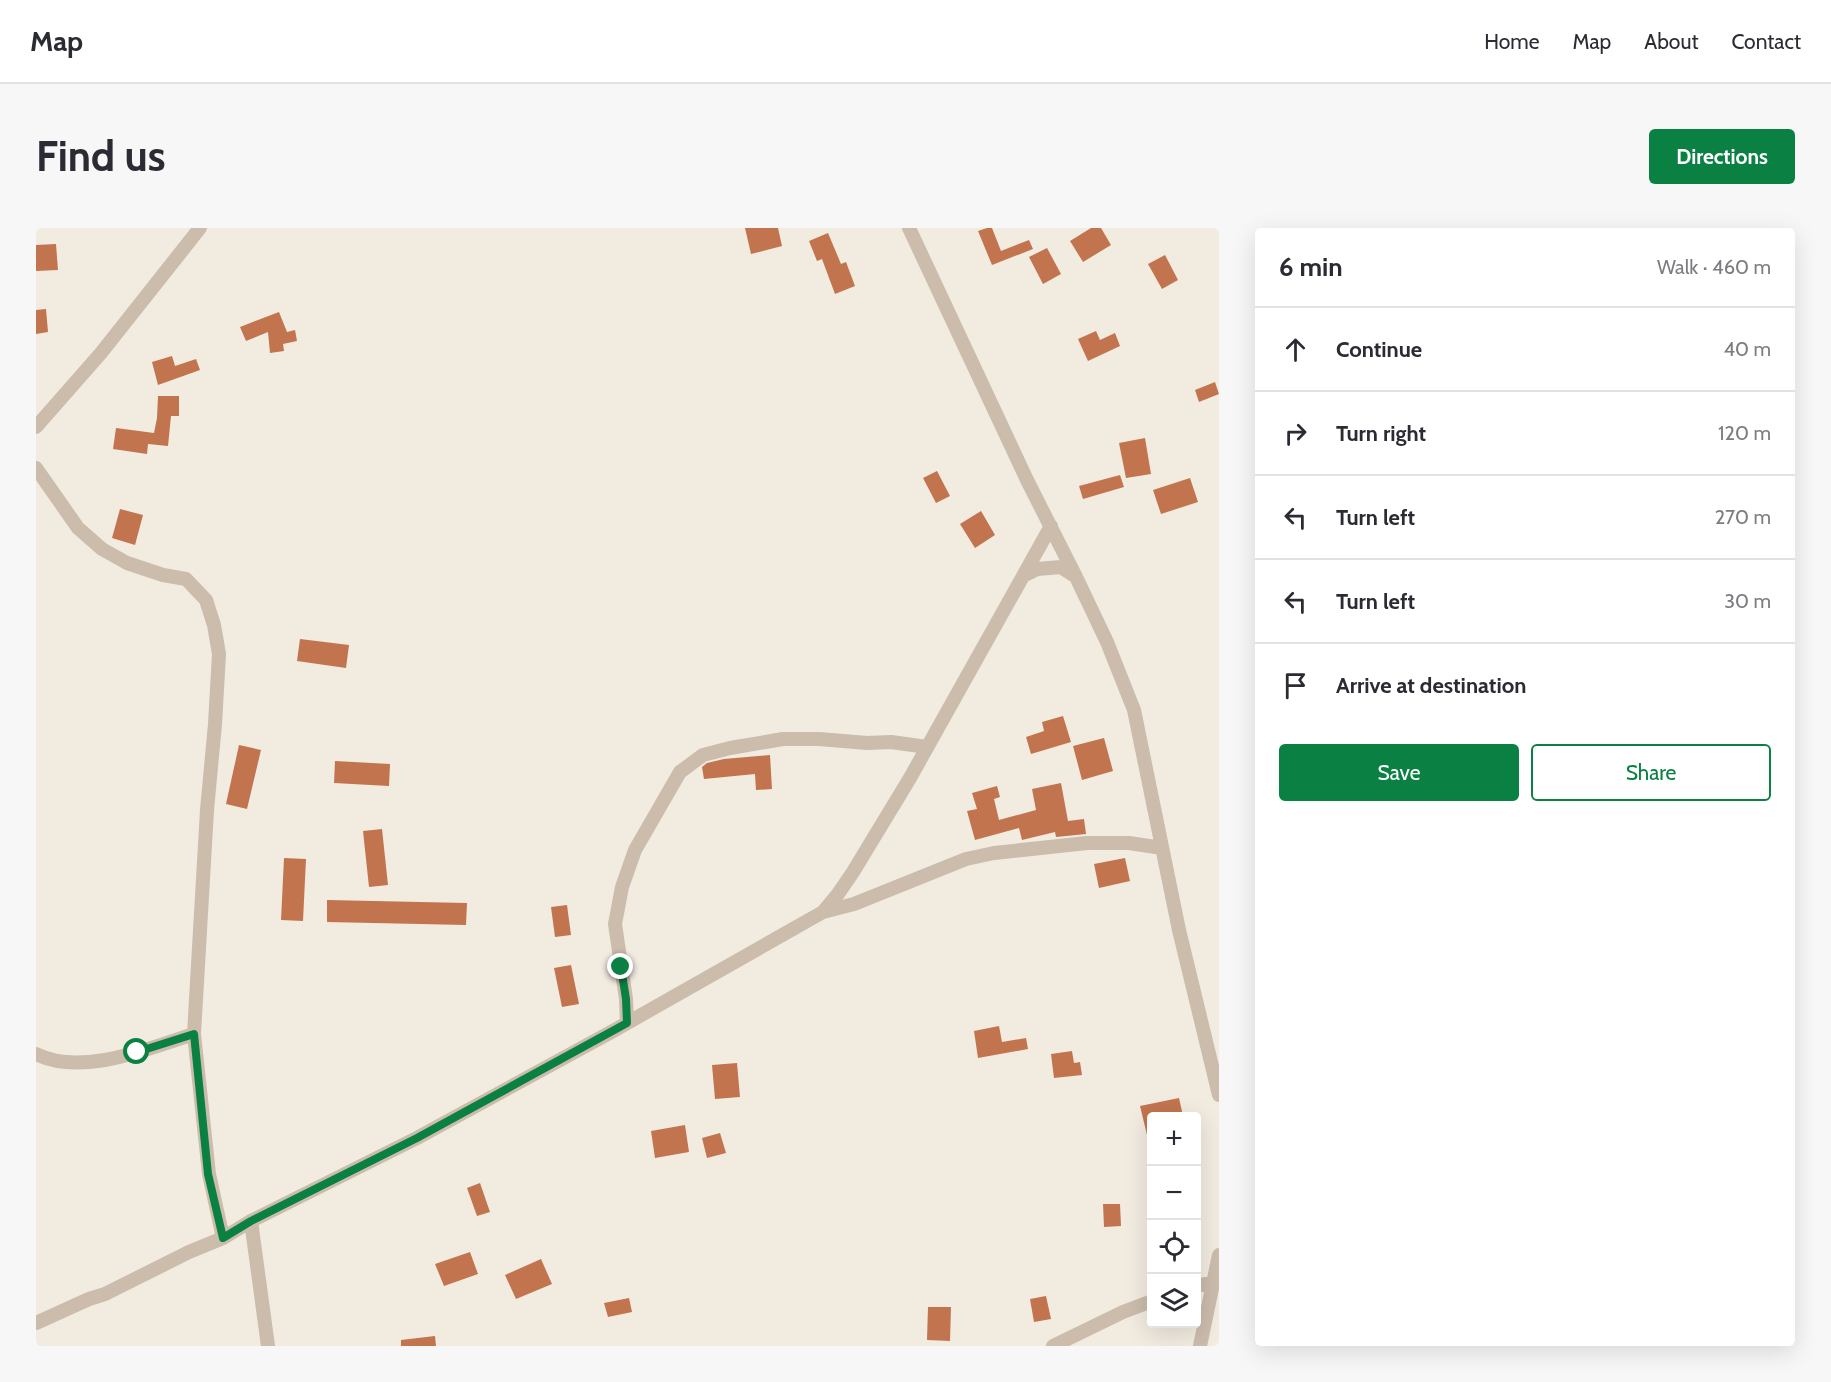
<!DOCTYPE html>
<html lang="en">
<head>
<meta charset="utf-8">
<style>
  body { margin:0; font-family:Cabin,sans-serif; background:#f7f7f7; color:#2b2b33 }
  .controls { position:absolute; right:18px; bottom:18px; display:grid; overflow:hidden; border-radius:6px; box-shadow:0 6px 24px #0002 }
  .controls button { width:54px; height:54px; display:grid; place-items:center; padding:0; border:0; border-bottom:2px solid #e1e1e2; background:#fff; color:#2b2b33; font:30px sans-serif }
  .stop { position:absolute; width:18px; height:18px; margin:-14px; border:4px solid #0b8043; border-radius:50%; background:#fff }
  .stop.end { background:#0b8043; border-color:#fff; box-shadow:0 2px 6px #0008 }
  .list { margin:0; padding:0; list-style:none }
  h2 { display:flex; justify-content:space-between; align-items:center; height:78px; margin:0; padding:0 24px; font-size:26px }
  h2 small { font-size:20px; font-weight:400; color:#7c7c81 }
  .list li { display:grid; grid-template-columns:39px 1fr auto; gap:18px; align-items:center; box-sizing:border-box; height:84px; padding:0 24px; border-top:2px solid #e1e1e2 }
  .list b { display:block; font-size:22px; white-space:nowrap }
  .list em { font-size:20px; font-style:normal; color:#7c7c81 }
  .actions { display:flex; gap:12px; padding:18px 24px }
  .actions a { flex:1; padding:14px 0; border:2px solid #0b8043; border-radius:6px; text-align:center; font-size:21px; color:#0b8043 }
  .actions .main { background:#0b8043; color:#fff }
  .icon { flex:none; width:33px; height:33px; fill:none; stroke:currentColor; stroke-width:2; stroke-linecap:round; stroke-linejoin:round }
  .map { position:relative; flex:none; width:1183px; height:1118px; overflow:hidden; border-radius:6px }
  header { display:flex; align-items:center; gap:36px; box-sizing:border-box; height:84px; padding:0 30px; background:#fff; border-bottom:2px solid #e1e1e2 }
  header strong { font-size:28px }
  nav { display:flex; gap:33px; margin-inline-start:auto; font-size:21px }
  .intro { display:flex; align-items:center; justify-content:space-between; box-sizing:border-box; height:144px; padding:0 36px }
  h1 { margin:0; font-size:42px }
  .button { padding:15px 27px; border-radius:6px; background:#0b8043; color:#fff; font-size:21px; font-weight:700 }
  main { display:flex; gap:36px; padding:0 36px }
  aside { flex:1; background:#fff; border-radius:6px; box-shadow:0 6px 24px #0002 }
  .map>svg:first-child { display:block }
  .building { fill:#c2744e }
  .lines { fill:none; stroke-linecap:round; stroke-linejoin:round }
  .minor { stroke:#cbbcac; stroke-width:14 }
  .route { stroke:#0b8043; stroke-width:8 }
</style>
</head>
<body>
<header>
<strong>Map</strong>
<nav><a>Home</a><a>Map</a><a>About</a><a>Contact</a></nav>
</header>
<div class="intro"><h1>Find us</h1><a class="button">Directions</a></div>
<main>
<div class="map">
<svg width="1183" height="1118" viewBox="0 0 1183 1118">
  <rect width="100%" height="100%" fill="#f2ebe0"/>
  <!-- building -->
  <path class="building" d="M709,0h33l4,18 -31,8z
    M951,0h5l9,23 28,-11 4,9 -41,16 -14,-34z
    M1055,0h10l10,17 -28,17 -13,-21z
    M792,5l13,31 5,-2 9,24 -20,8 -13,-35 -5,2 -8,-20z
    M20,16l2,26 -22,1v-26z
    M1011,20l14,26 -18,10 -14,-27z
    M1129,27l13,25 -16,9 -14,-25z
    M10,81l2,23 -12,2v-24z
    M243,84l8,20 8,-2 2,11 -14,3 1,7 -14,2 -2,-21 -22,9 -6,-14z
    M1060,103l4,9 15,-7 5,13 -32,15 -10,-22z
    M136,128l3,10 21,-7 4,11 -42,15 -6,-23z
    M1179,154l4,12 -20,8 -4,-12z
    M122,168h21v20h-8l-3,30 -20,-2 -1,10 -34,-5 3,-21 38,5 3,-15z
    M1109,210l6,36 -25,4 -7,-35z
    M901,243l13,25 -14,7 -13,-25z
    M1084,247l4,12 -41,12 -4,-13z
    M1154,250l8,24 -37,12 -8,-24z
    M84,281l23,6 -8,30 -23,-7z
    M945,283l14,24 -20,13 -15,-24z
    M264,411l49,6 -3,23 -49,-7z
    M1027,488l8,26 -40,12 -5,-17 18,-6 -2,-9z
    M1068,510l9,33 -31,9 -9,-34z
    M203,517l22,5 -14,59 -21,-5z
    M734,527l2,34 -16,1 -1,-16 -51,5 -2,-12 5,-4 17,-4z
    M299,533l55,3 -1,22 -55,-3z
    M1025,555l7,38 16,-2 2,15 -30,3 -1,-5 -33,8 -3,-12 -44,12 -8,-29 10,-2 -5,-16 25,-7 3,11 -6,2 5,21 37,-10 -4,-21z
    M346,601l6,56 -19,2 -6,-56z
    M248,630l22,1 -3,62 -22,-1z
    M1089,630l5,23 -31,7 -5,-24z
    M291,672l140,3 -1,22 -139,-3z
    M531,677l4,30 -16,2 -4,-30z
    M535,737l8,39 -17,3 -8,-39z
    M963,798l3,16 24,-4 2,11 -50,9 -4,-27z
    M1036,823l2,12 6,-1 2,13 -28,3 -3,-24z
    M701,835l3,34 -25,2 -3,-34z
    M1143,870l4,18h-31v23h-4l-8,-33z
    M649,897l4,27 -34,6 -4,-27z
    M684,905l6,20 -19,5 -5,-20z
    M444,955l10,29 -13,4 -10,-28z
    M1067,976h17l1,22 -17,1z
    M434,1024l8,22 -34,12 -9,-22z
    M505,1031l11,25 -36,15 -11,-24z
    M1010,1068l5,23 -17,3 -4,-23z
    M593,1070l3,14 -24,5 -4,-14z
    M892,1079h23l-1,34 -23,-1z
    M399,1108l1,10h-35v-6z"/>
  <g class="lines">
    <!-- minor -->
    <path class="minor" d="M873,0l118,252 49,97 31,65 27,68 45,220 40,165
      M0,199l65,-74 99,-125
      M0,240l42,60 24,21 25,14 36,12 23,4 20,21 8,25 5,29 -4,70 -8,86 -13,224 15,140 14,64
      M987,348l14,-7 24,-2 14,9
      M787,684l31,-8 112,-45 28,-6 93,-10h42l33,5
      M591,795l-1,-24 -11,-75 7,-37 13,-37 45,-78 23,-17 27,-7 53,-9h36l48,4 24,-1 36,5
      M0,826c46,23 113,-6 158,-20
      M215,993l17,125
      M1160,1058l17,-4
      M0,1095l53,-24 16,-5 84,-42 34,-14 28,-17 166,-83 196,-107 210,-119 15,-18 15,-22 57,-94 141,-252
      M1017,1118l70,-34 29,-11
      M1164,1118l19,-91"/>
  </g>
  <g class="lines">
    <!-- route -->
    <path class="route" d="M101,824l57,-18 14,140 15,64 28,-17 166,-83 210,-115 -1,-24 -5,-32"/>
  </g>
</svg>
<div class="controls">
<button>+</button>
<button>−</button>
<button><svg class="icon" aria-label="locate" viewBox="0 0 24 24"><circle cx="12" cy="12" r="6"/><path d="M12 2v4M12 18v4M2 12h4M18 12h4"/></svg></button>
<button><svg class="icon" aria-label="layers" viewBox="0 0 24 24"><path d="M12 4l9 5-9 5-9-5zM3 14l9 5 9-5"/></svg></button>
</div>
<div class="stop" style="left:101px;top:824px"></div>
<div class="stop end" style="left:585px;top:739px"></div>
</div>
<aside>
<h2>6 min<small>Walk · 460 m</small></h2>
<ul class="list">
<li><svg class="icon" aria-label="ahead" viewBox="0 0 24 24"><path d="M12 20V5M6 11l6-6 6 6"/></svg><div><b>Continue</b></div><em>40 m</em></li>
<li><svg class="icon" aria-label="right" viewBox="0 0 24 24"><path d="M7 20v-9h11M14 6l5 5-5 5"/></svg><div><b>Turn right</b></div><em>120 m</em></li>
<li><svg class="icon" aria-label="left" viewBox="0 0 24 24"><path d="M17 20v-9H6M10 6l-5 5 5 5"/></svg><div><b>Turn left</b></div><em>270 m</em></li>
<li><svg class="icon" aria-label="left" viewBox="0 0 24 24"><path d="M17 20v-9H6M10 6l-5 5 5 5"/></svg><div><b>Turn left</b></div><em>30 m</em></li>
<li><svg class="icon" aria-label="arrive" viewBox="0 0 24 24"><path d="M6 21V4h12l-3 4 3 4H6"/></svg><div><b>Arrive at destination</b></div></li>
</ul>
<div class="actions"><a class="main">Save</a><a>Share</a></div>
</aside>
</main>
</body>
</html>
